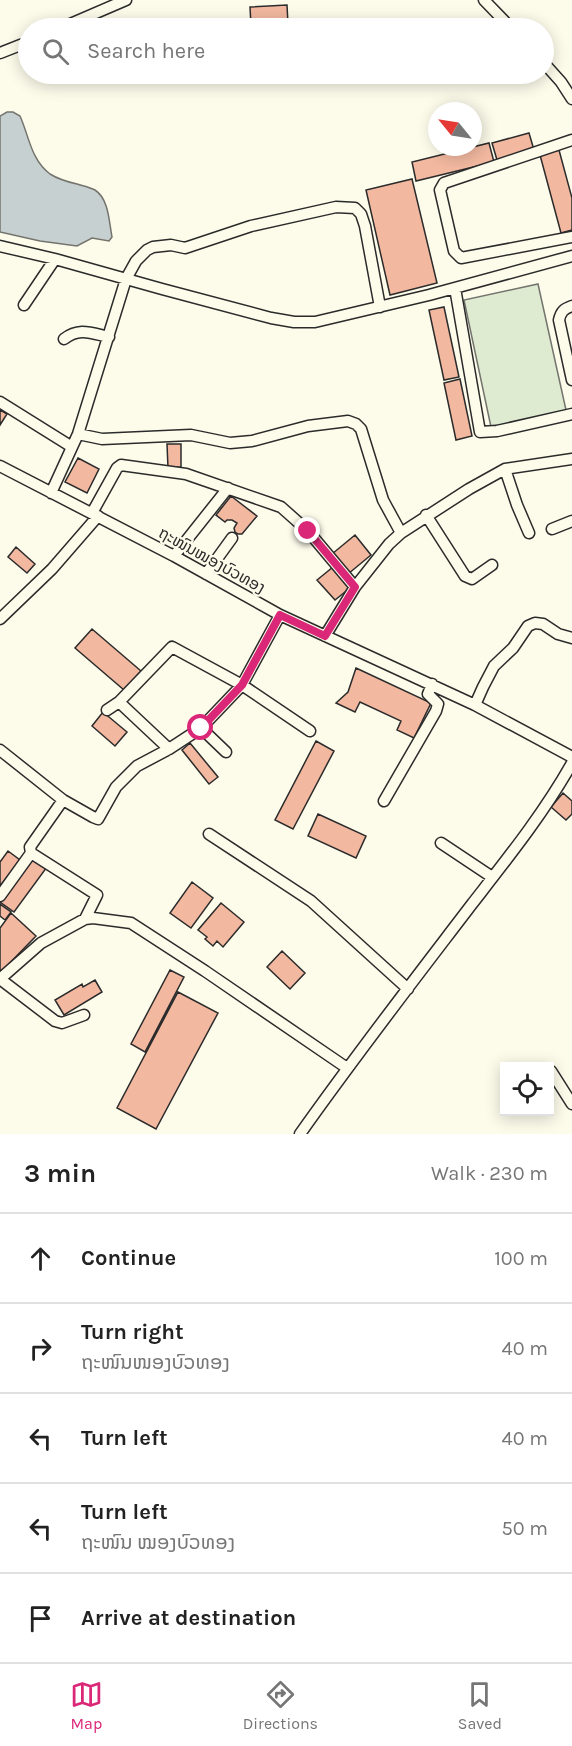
<!DOCTYPE html>
<html lang="en">
<head>
<meta charset="utf-8">
<style>
  body { margin:0; font-family:Karla,"Noto Sans Lao",sans-serif; background:#f2f2f2; color:#222 }
  .controls { position:absolute; right:18px; bottom:18px; display:grid; overflow:hidden; border-radius:0px; box-shadow:0 3px 15px #0003 }
  .controls button { width:54px; height:54px; display:grid; place-items:center; padding:0; border:0; border-bottom:2px solid #e0e0e0; background:#fff; color:#222; font:30px sans-serif }
  .compass { position:absolute; left:428px; top:102px; width:54px; height:54px; border-radius:50%; background:#fff; box-shadow:0 3px 15px #0003; rotate:300deg }
  .stop { position:absolute; width:18px; height:18px; margin:-14px; border:4px solid #db2777; border-radius:50%; background:#fff }
  .stop.end { background:#db2777; border-color:#fff; box-shadow:0 2px 6px #0008 }
  .list { margin:0; padding:0; list-style:none }
  h2 { display:flex; justify-content:space-between; align-items:center; height:78px; margin:0; padding:0 24px; font-size:26px }
  h2 small { font-size:20px; font-weight:400; color:#767676 }
  .list li { display:grid; grid-template-columns:39px 1fr auto; gap:18px; align-items:center; box-sizing:border-box; height:90px; padding:0 24px; border-top:2px solid #e0e0e0 }
  .list b { display:block; font-size:22px; white-space:nowrap }
  .list p { margin:0; font-size:20px; white-space:nowrap; color:#767676 }
  .list em { font-size:20px; font-style:normal; color:#767676 }
  .icon { flex:none; width:33px; height:33px; fill:none; stroke:currentColor; stroke-width:2; stroke-linecap:round; stroke-linejoin:round }
  .map { position:relative; flex:none; width:572px; height:1134px; overflow:hidden }
  .search { position:absolute; background:#fff; box-shadow:0 3px 15px #0003; left:18px; right:18px; top:18px; height:66px; display:flex; align-items:center; gap:15px; box-sizing:border-box; padding:0 21px; border-radius:33px; color:#767676; font-size:22px }
  .sheet { height:528px; background:#fff }
  nav { display:flex; justify-content:space-around; align-items:center; box-sizing:border-box; height:84px; border-top:2px solid #e0e0e0; background:#fff; font-size:16px; color:#767676 }
  nav a { display:grid; justify-items:center; gap:3px }
  nav .on { color:#db2777 }
  .map>svg:first-child { display:block }
  .green { fill:#deebd1; stroke:#74746e; stroke-width:1.5 }
  .water { fill:#c7d0d0; stroke:#74746e; stroke-width:1.5 }
  .building { fill:#f2b8a0; stroke:#2b2b2b; stroke-width:1.5 }
  .lines { fill:none; stroke-linecap:round; stroke-linejoin:round }
  .minor-casing { stroke:#2b2b2b; stroke-width:13 }
  .minor { stroke:#fdfbea; stroke-width:10 }
  .route { stroke:#db2777; stroke-width:8 }
  .labels { text-anchor:middle; dominant-baseline:central; stroke-width:4.5; stroke-linejoin:round; paint-order:stroke }
  .street-label { font-size:16px; fill:#2b2b2b; stroke:#fdfbea }
</style>
</head>
<body>
<div class="map">
<svg width="572" height="1134" viewBox="0 0 572 1134">
  <rect width="100%" height="100%" fill="#fdfbea"/>
  <!-- green -->
  <path class="green" d="M538,284l28,126 -75,17 -27,-127z"/>
  <!-- water -->
  <path class="water" d="M7,112h6l7,4c9,20 11,44 30,58 8,5 18,8 27,10 6,2 12,3 18,6 14,9 14,32 17,47l-3,4 -17,-3 -15,8 -37,-5 -40,-9v-116z"/>
  <!-- building -->
  <path class="building" d="M287,5l1,19 -37,2 -1,-19z
    M529,133l5,17 -37,10 -5,-17z
    M489,143l5,19 -78,19 -4,-19z
    M559,150l13,48v32l-11,3 -21,-78z
    M412,179l25,104 -47,12 -24,-105z
    M444,307l15,70 -15,3 -15,-70z
    M460,379l12,57 -16,4 -12,-57z
    M0,410l7,4 -7,11z
    M167,444h14v23l-13,1z
    M78,458l21,11 -12,24 -22,-11z
    M231,496l26,20 -15,18h-4l-3,-2 -1,-4 3,-5 -5,-3h-5l-2,2 -9,-7z
    M355,535l16,20 -23,19 -16,-20z
    M16,547l19,17 -8,9 -19,-16z
    M333,567l17,21 -15,12 -18,-20z
    M92,629l49,42 -17,19 -49,-42z
    M356,668l75,35 -17,35 -17,-8 4,-9 -41,-19 -5,10 -19,-9 12,-11z
    M103,712l24,20 -12,14 -23,-20z
    M316,741l18,10 -41,78 -18,-9z
    M190,743l28,34 -9,7 -27,-34z
    M563,793l9,8v13l-6,6 -15,-13z
    M318,814l48,22 -10,22 -48,-22z
    M8,851l12,9 -20,26v-24z
    M33,857l14,10 -33,45 -14,-10z
    M192,882l21,16 -22,30 -21,-15z
    M221,903l23,19 -21,25 -6,-6 -4,5 -8,-7 2,-2 -9,-7z
    M0,904l11,8 -6,8 -5,-4z
    M11,913l25,23 -34,35 -2,-1v-42z
    M282,951l23,22 -15,16 -23,-22z
    M170,970l14,7 -39,75 -14,-8z
    M95,980l7,12 -38,23 -9,-15 27,-16 1,3z
    M178,992l40,21 -62,116 -39,-21z"/>
  <g class="lines">
    <!-- minor casing -->
    <g class="minor-casing">
      <path id="minor" d="M484,0l27,28
        M61,28l65,-28
        M0,53l28,-11
        M544,63l17,19 11,17
        M572,140l-128,43 -4,7 14,61 7,7 111,-21
        M0,246l55,13 107,30 109,29 23,4h21l114,-27 143,-39
        M455,288l25,144 17,-1 75,-17
        M24,305l31,-46
        M572,306c-8,3 -11,5 -13,14l13,60
        M64,339c15,-12 27,-6 45,-2
        M0,402l72,45
        M78,434l24,5 89,-4 39,8 22,-2 56,-15 40,-5 8,3 5,5 22,71 18,33
        M0,466l174,90 106,59 195,90 97,52
        M505,469l12,36 12,28
        M51,493l27,-59 48,-155 10,-18 11,-11 6,-3 18,-2 14,3 66,-22 85,-19 19,1 6,6 4,12 15,81
        M92,513l25,-45 4,-3 65,9 95,33 27,24 47,56
        M426,515l39,61 7,3 20,-14
        M552,529l20,-8
        M174,556l54,-68
        M206,574l26,-36
        M0,619l52,-50 46,-53
        M325,636l30,-49 34,-43 12,-11 68,-44 36,-20 67,-10
        M119,702l50,47
        M475,705l8,-18 11,-21 19,-18 15,-22 7,-3 8,1 15,10 14,4
        M107,710l12,-8 53,-55 70,38 68,46
        M201,728l25,24
        M0,750l63,50 30,17 5,2 18,-32 21,-21 32,-17 32,-21 41,-43 38,-70
        M63,800l-33,47 1,6 66,42 -12,24
        M384,801l52,-90 2,-7 -10,-10 4,-10
        M209,834l102,67 97,88
        M441,843l51,34
        M0,896l31,-43
        M0,979l41,-36 44,-24 8,-1 38,5 74,48 142,97
        M0,979l55,42 7,2 22,-8
        M551,1071l21,33
        M300,1134c55,-78 114,-154 172,-230 35,-45 72,-91 100,-141"/>
    </g>
    <!-- minor -->
    <use href="#minor" class="minor"/>
  </g>
  <g class="lines">
    <!-- route -->
    <path class="route" d="M201,728l41,-43 38,-70 45,21 30,-49 -47,-56"/>
  </g>
  <g class="labels">
    <!-- street labels -->
    <g class="street-label">
      <text transform="translate(212 560) rotate(29)">ຖະໜົນໜອງບົວທອງ</text>
    </g>
  </g>
</svg>
<div class="controls">
<button><svg class="icon" aria-label="locate" viewBox="0 0 24 24"><circle cx="12" cy="12" r="6"/><path d="M12 2v4M12 18v4M2 12h4M18 12h4"/></svg></button>
</div>
<svg class="compass" viewBox="-18 -18 36 36"><path d="M0-13l5 13h-10z" fill="#e53935"/><path d="M0 13l5-13h-10z" fill="#767676"/></svg>
<div class="stop" style="left:201px;top:728px"></div>
<div class="stop end" style="left:308px;top:531px"></div>
<div class="search"><svg class="icon" aria-label="search" viewBox="0 0 24 24"><circle cx="10" cy="10" r="6"/><path d="M15 15l6 6"/></svg>Search here</div>
</div>
<section class="sheet">
<h2>3 min<small>Walk · 230 m</small></h2>
<ul class="list">
<li><svg class="icon" aria-label="ahead" viewBox="0 0 24 24"><path d="M12 20V5M6 11l6-6 6 6"/></svg><div><b>Continue</b></div><em>100 m</em></li>
<li><svg class="icon" aria-label="right" viewBox="0 0 24 24"><path d="M7 20v-9h11M14 6l5 5-5 5"/></svg><div><b>Turn right</b><p>ຖະໜົນໜອງບົວທອງ</p></div><em>40 m</em></li>
<li><svg class="icon" aria-label="left" viewBox="0 0 24 24"><path d="M17 20v-9H6M10 6l-5 5 5 5"/></svg><div><b>Turn left</b></div><em>40 m</em></li>
<li><svg class="icon" aria-label="left" viewBox="0 0 24 24"><path d="M17 20v-9H6M10 6l-5 5 5 5"/></svg><div><b>Turn left</b><p>ຖະໜົນ ໝອງບົວທອງ</p></div><em>50 m</em></li>
<li><svg class="icon" aria-label="arrive" viewBox="0 0 24 24"><path d="M6 21V4h12l-3 4 3 4H6"/></svg><div><b>Arrive at destination</b></div></li>
</ul>
</section>
<nav>
<a class="on"><svg class="icon" aria-label="map" viewBox="0 0 24 24"><path d="M3 6l6-2 6 2 6-2v14l-6 2-6-2-6 2zM9 4v14M15 6v14"/></svg>Map</a>
<a><svg class="icon" aria-label="directions" viewBox="0 0 24 24"><path d="M12 3l9 9-9 9-9-9zM9 14v-3h6M13 9l2 2-2 2"/></svg>Directions</a>
<a><svg class="icon" aria-label="saved" viewBox="0 0 24 24"><path d="M7 4h10v16l-5-4-5 4z"/></svg>Saved</a>
</nav>
</body>
</html>
